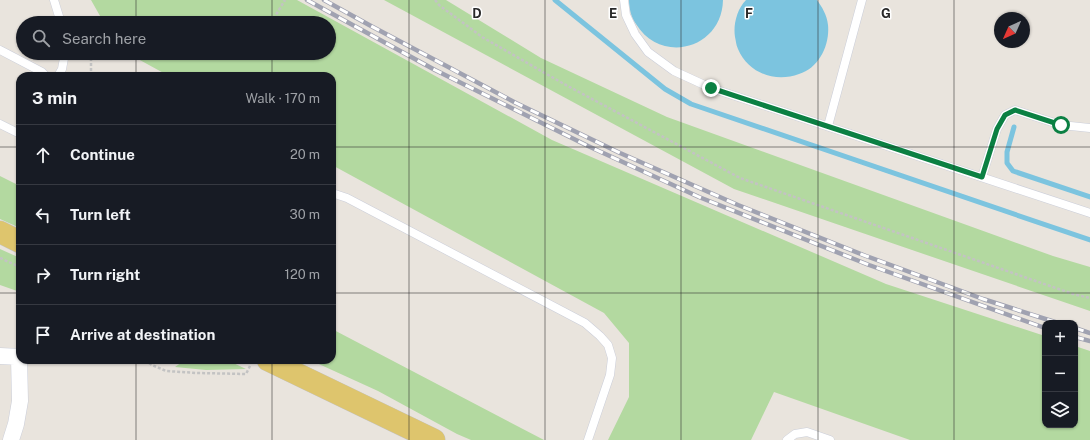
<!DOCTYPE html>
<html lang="en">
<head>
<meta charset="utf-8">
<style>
  body { margin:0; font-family:"Public Sans",sans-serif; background:#20242c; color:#f1f3f6 }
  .controls { position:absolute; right:12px; bottom:12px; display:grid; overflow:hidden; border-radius:8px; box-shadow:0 1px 3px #0004 }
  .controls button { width:36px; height:36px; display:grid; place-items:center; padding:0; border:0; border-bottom:1px solid #363941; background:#171b24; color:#f1f3f6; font:20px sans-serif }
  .compass { position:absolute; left:994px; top:12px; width:36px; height:36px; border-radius:50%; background:#171b24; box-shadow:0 1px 3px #0004; rotate:225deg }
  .stop { position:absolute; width:12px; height:12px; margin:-9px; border:3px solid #0b8043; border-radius:50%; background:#fff }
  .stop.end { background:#0b8043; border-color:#fff; box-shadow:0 1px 4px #0008 }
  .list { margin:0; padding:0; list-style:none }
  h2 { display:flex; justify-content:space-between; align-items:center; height:52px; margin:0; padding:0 16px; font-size:17px }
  h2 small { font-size:13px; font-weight:400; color:#9ea1a6 }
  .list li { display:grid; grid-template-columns:26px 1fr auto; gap:12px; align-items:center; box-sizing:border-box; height:60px; padding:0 16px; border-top:1px solid #363941 }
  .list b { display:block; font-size:15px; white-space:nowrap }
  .list em { font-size:13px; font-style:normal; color:#9ea1a6 }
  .icon { flex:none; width:22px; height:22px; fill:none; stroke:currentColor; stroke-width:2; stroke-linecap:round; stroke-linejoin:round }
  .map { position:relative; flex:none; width:1090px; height:440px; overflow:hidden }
  .search { position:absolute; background:#171b24; box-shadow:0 1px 3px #0004; left:16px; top:16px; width:320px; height:44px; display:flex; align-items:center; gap:10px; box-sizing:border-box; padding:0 14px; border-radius:22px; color:#9ea1a6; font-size:15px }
  .panel { position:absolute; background:#171b24; box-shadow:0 1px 3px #0004; left:16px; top:72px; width:320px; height:292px; border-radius:12px }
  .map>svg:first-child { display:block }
  .green { fill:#b3d9a0 }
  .water { fill:#7cc4df }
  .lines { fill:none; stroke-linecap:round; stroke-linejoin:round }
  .stream { stroke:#7cc4df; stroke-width:5 }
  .service-casing { stroke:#cbced9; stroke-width:9 }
  .minor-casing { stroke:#cbced9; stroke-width:17 }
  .primary-casing { stroke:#c3c3c3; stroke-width:23 }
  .path { stroke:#c3c3c3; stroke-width:2.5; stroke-dasharray:3 2; stroke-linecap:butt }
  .service { stroke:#fff; stroke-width:8 }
  .minor { stroke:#fff; stroke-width:16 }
  .primary { stroke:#dec56d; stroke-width:22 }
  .rail-casing { stroke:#a0a2b1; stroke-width:4.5 }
  .rail { stroke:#fff; stroke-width:3; stroke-dasharray:9; stroke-linecap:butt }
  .route { stroke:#0b8043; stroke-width:5 }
  .grid { fill:none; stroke:#292929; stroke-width:1; stroke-opacity:0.55 }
  .grid-label { font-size:13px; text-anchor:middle; font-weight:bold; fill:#292929; stroke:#fff; stroke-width:3; stroke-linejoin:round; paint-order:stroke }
</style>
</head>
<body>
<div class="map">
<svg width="1090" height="440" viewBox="0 0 1090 440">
  <rect width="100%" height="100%" fill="#e9e4dd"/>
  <!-- green -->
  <path class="green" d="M91,0h206l255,140 334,144 159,52v89h30v-79l15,5v89h-180l-136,-48 -23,48h-143l21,-43v-54l-25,-30 -272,-148v-89h-163l-42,-23h202v-30h-225z
    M384,0h62l95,58 126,59 386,139 37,11v44l-356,-122z
    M0,176l20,10v42l-20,-9z
    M0,249l20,9v34l-20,-7z
    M332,329l212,111h-73l-14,-6 -79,-43 -68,-31h22z
    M185,360h42l19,9 -40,1 -31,-3z"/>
  <!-- water -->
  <path class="water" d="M629,0h94c-1,49 -62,65 -87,24 -5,-7 -7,-16 -7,-24z
    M746,0h71c5,7 10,15 11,25 2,20 -9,43 -29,49 -24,9 -51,-1 -61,-25 -2,-4 -2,-8 -3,-12 -2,-12 2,-28 11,-37z"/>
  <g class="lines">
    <!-- stream -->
    <path class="stream" d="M555,0l110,89 26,15 399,136
      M1014,127l-7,25v11l6,8 77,26"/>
    <!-- service casing -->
    <g class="service-casing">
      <path id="service" d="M54,0l7,23
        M624,0l2,15 9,19 13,18 26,19 37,17 379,125
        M0,50l42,22 4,4
        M58,76l4,-7 3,-16
        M0,124l20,10
        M828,126l34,-126
        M982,177l15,-48 8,-14 10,-5 46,15 29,3
        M332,193l15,5 238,125 15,13 8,9 4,13 -2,17 -22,65
        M787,440l8,-6 12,-2 23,8"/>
    </g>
    <!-- minor casing -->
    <g class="minor-casing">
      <path id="minor" d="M0,356l20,1
        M11,440l5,-16 4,-23 -1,-44"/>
    </g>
    <!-- primary casing -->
    <g class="primary-casing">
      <path id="primary" d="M0,232l20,10
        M268,360l166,80"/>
    </g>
    <!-- path -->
    <path class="path" d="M435,0l4,5 43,32 82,47 176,94 333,116 17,4
      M271,23l14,-23
      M91,53v23
      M0,258l20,9
      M145,360l7,5 14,6 31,2 49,1 4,-8"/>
    <!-- service -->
    <use href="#service" class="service"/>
    <!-- minor -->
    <use href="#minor" class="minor"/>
    <!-- primary -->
    <use href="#primary" class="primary"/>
    <!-- rail casing -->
    <g class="rail-casing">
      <path id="rail" d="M307,0l128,70 153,76 111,51 170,68 176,63
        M324,0l47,26 145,77 104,50 118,52 128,51 117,43 75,24
        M1075,328l15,5
        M1075,337l15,4"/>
    </g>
    <!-- rail -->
    <use href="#rail" class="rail"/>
  </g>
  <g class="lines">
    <!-- route -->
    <path class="route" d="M711,88l271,89 15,-48 8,-14 10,-5 46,15"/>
  </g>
  <!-- grid -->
  <path class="grid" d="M136,0v23M272,0v23M409,0v440M545,0v440M681,0v440M818,0v440M954,0v440M136,53v23M272,53v23M0,147h20M332,147h758M0,293h20M332,293h758M136,360v80M272,360v80"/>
  <g class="grid-label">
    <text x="477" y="18">D</text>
    <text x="613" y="18">E</text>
    <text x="749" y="18">F</text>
    <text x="886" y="18">G</text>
  </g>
</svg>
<div class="controls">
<button>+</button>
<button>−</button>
<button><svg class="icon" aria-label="layers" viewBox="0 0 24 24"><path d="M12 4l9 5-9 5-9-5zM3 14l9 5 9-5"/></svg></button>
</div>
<svg class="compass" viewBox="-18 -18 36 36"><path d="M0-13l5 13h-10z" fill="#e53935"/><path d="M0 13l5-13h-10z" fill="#9ea1a6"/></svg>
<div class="stop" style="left:1061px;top:125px"></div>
<div class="stop end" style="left:711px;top:88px"></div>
<div class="search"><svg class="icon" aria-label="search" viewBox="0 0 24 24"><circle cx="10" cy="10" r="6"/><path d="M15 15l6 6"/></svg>Search here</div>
<section class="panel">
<h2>3 min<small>Walk · 170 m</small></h2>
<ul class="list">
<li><svg class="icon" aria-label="ahead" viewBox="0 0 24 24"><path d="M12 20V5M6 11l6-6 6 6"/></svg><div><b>Continue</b></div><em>20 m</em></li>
<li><svg class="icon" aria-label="left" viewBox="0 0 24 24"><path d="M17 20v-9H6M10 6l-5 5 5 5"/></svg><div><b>Turn left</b></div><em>30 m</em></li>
<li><svg class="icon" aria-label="right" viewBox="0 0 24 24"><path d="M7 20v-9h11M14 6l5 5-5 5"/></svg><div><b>Turn right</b></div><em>120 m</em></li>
<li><svg class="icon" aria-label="arrive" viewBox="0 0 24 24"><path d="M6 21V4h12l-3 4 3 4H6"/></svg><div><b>Arrive at destination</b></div></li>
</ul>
</section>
</div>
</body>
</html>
